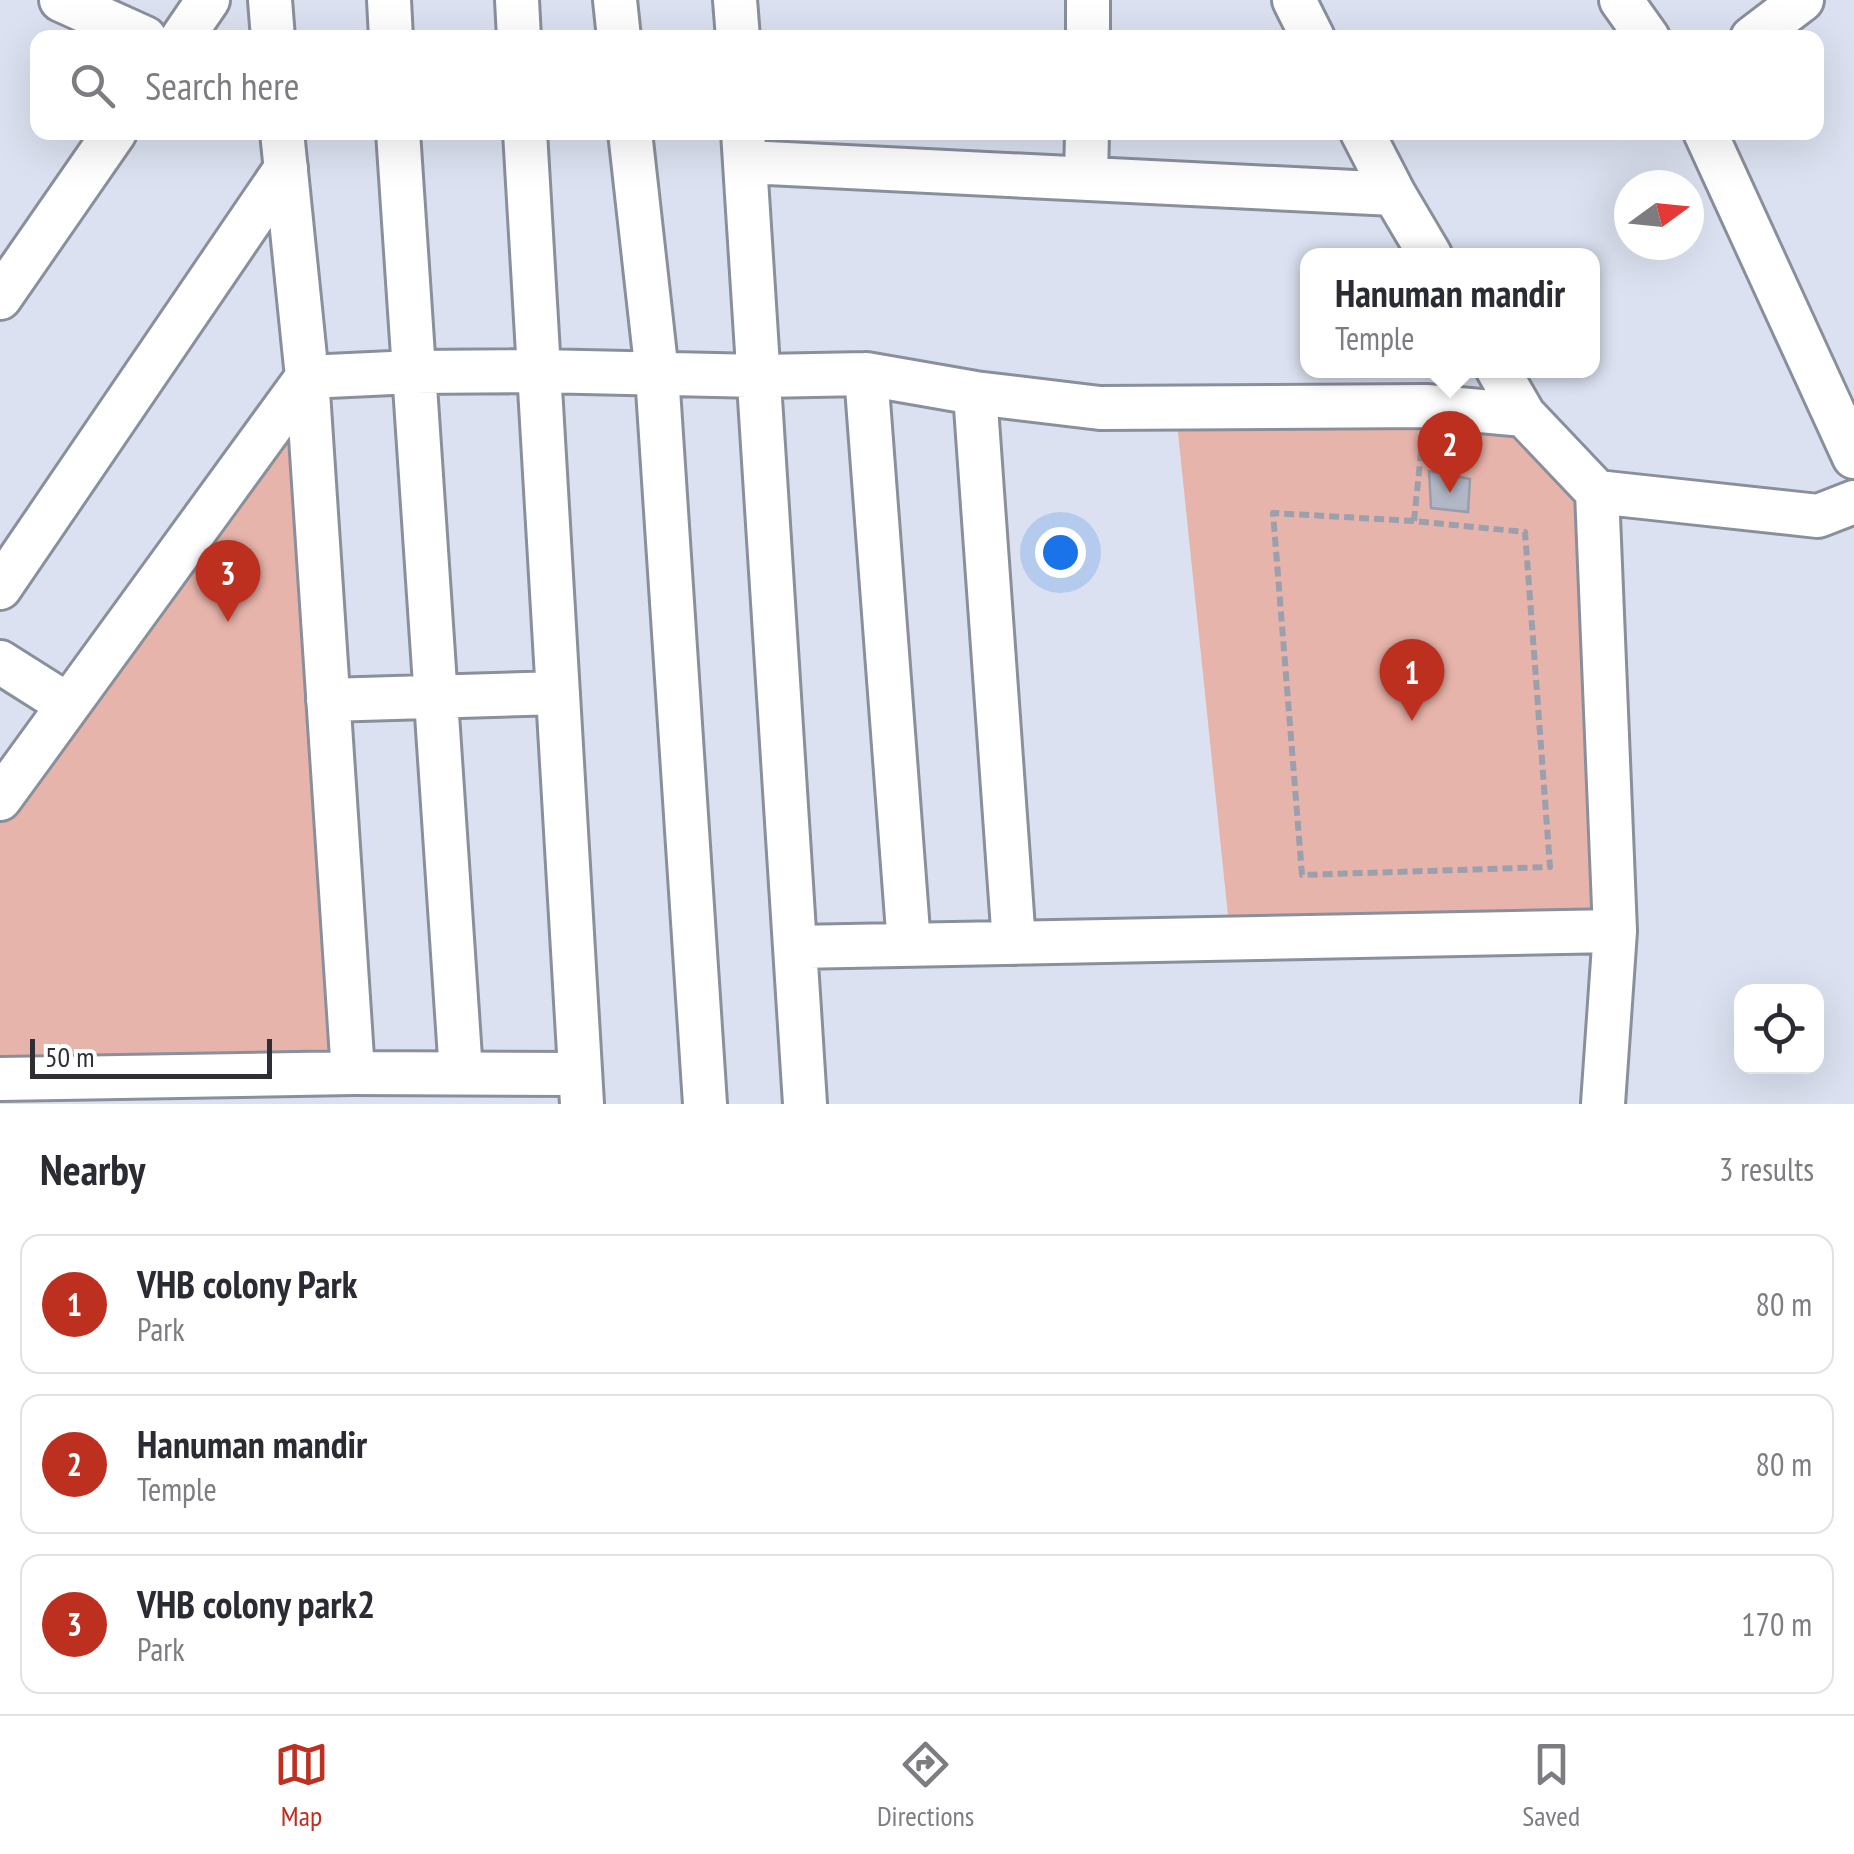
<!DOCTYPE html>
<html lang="en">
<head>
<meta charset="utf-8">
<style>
  body { margin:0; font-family:"PT Sans Narrow",sans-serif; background:#f7f7f7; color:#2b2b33 }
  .controls { position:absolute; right:30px; bottom:30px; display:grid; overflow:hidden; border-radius:20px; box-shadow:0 10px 40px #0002 }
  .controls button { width:90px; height:90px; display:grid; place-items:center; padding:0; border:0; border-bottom:2px solid #e1e1e2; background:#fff; color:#2b2b33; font:50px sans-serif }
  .compass { position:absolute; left:1614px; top:170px; width:90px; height:90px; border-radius:50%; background:#fff; box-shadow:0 10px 40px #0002; rotate:75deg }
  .scale { position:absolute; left:30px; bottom:25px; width:242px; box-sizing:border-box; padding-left:10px; border:5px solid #2d2f35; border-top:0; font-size:28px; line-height:35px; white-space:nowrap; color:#2d2f35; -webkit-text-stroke:8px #fff; paint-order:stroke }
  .you { position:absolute; left:1060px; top:552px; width:35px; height:35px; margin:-25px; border:8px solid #fff; border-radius:50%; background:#1a73e8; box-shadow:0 0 0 15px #1a73e833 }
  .badge { display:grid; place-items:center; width:65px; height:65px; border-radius:50%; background:#bd3020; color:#fff; font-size:32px; font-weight:700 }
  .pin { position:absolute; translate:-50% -82px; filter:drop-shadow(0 2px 5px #0008) }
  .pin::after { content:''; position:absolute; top:52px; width:35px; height:30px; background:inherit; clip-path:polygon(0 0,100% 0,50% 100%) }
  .popup { position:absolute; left:1300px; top:248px; width:300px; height:130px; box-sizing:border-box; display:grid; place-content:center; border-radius:20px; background:#fff; filter:drop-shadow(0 2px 8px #0005); font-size:32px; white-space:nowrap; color:#7c7c81 }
  .popup b { font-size:38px; color:#2b2b33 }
  .popup::after { content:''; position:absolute; left:50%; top:100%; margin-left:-20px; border:20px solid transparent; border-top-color:#fff }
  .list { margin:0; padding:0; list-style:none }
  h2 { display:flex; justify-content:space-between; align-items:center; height:130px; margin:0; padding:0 40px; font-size:42px }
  h2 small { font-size:32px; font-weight:400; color:#7c7c81 }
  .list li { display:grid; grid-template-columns:65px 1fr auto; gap:30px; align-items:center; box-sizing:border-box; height:140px; margin:0 20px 20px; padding:0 20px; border:2px solid #e1e1e2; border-radius:20px }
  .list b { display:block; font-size:38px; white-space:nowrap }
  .list p { margin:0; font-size:32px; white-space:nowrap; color:#7c7c81 }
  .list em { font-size:32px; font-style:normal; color:#7c7c81 }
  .icon { flex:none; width:55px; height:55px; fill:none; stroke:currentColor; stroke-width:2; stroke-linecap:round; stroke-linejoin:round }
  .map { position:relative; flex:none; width:1854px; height:1104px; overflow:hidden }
  .search { position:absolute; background:#fff; box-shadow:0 10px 40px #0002; left:30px; right:30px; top:30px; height:110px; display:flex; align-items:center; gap:25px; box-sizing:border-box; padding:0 35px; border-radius:20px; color:#7c7c81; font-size:38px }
  .sheet { height:610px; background:#fff }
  nav { display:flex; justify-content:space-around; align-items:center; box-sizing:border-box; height:140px; border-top:2px solid #e1e1e2; background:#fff; font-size:28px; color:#7c7c81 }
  nav a { display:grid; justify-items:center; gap:5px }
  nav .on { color:#bd3020 }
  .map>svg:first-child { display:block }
  .green { fill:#e7b4ab }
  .building { fill:#b1b7c5; stroke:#989dab; stroke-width:2.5 }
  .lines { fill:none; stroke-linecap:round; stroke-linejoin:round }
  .minor-casing { stroke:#8a8f9c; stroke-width:48 }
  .path { stroke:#9ca0ac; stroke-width:6; stroke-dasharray:10 5; stroke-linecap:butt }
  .minor { stroke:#fff; stroke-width:42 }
</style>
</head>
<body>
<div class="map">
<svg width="1854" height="1104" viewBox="0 0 1854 1104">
  <rect width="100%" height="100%" fill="#dbe1f0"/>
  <!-- green -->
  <path class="green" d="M1492,412l108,107 31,403 -401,13 -53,-512z
    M301,415l37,637 -338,4v-238z"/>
  <!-- building -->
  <path class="building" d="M1429,471l41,8 -2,33 -37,-4z"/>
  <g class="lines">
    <!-- minor casing -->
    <g class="minor-casing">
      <path id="minor" d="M61,0l84,38
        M270,0l3,38
        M389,0l2,38
        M517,0l2,38
        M615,0l4,38
        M735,0l3,38
        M1294,0l19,38
        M1621,0l27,38
        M182,38l26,-38
        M1088,38v-38
        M1752,38l50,-38
        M282,132l25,245 46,696
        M398,132l63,941
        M525,132l57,972
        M630,132l27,242 48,730
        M743,132l62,972
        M1362,132l32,62 36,61
        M1705,132l149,325
        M745,162l649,32
        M1086,179l1,-47
        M0,298l115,-166
        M1498,370l26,45
        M866,374l43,571
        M975,393l39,550
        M1597,492l18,439 -12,173
        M0,588l286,-420
        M0,662l68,43
        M328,700l230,-7
        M0,799l307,-422 106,-5 126,-1 220,5 107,-2 109,19 125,15 326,-2 98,9 73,77 221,24 36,-14
        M795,947l820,-16
        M0,1079l353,-6 227,1"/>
    </g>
    <!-- path -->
    <path class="path" d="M1414,521l-141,-8 29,362 248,-8 -25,-335 -111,-11 8,-79"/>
    <!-- minor -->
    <use href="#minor" class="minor"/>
  </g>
</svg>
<div class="controls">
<button><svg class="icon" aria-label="locate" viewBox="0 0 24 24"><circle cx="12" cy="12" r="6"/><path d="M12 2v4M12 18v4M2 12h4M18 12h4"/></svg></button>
</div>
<svg class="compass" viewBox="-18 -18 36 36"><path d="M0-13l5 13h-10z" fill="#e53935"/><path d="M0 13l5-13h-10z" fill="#7c7c81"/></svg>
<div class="scale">50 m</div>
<div class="you"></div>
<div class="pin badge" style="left:1412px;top:721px">1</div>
<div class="pin badge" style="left:1450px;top:493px">2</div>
<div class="popup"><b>Hanuman mandir</b>Temple</div>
<div class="pin badge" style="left:228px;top:622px">3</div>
<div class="search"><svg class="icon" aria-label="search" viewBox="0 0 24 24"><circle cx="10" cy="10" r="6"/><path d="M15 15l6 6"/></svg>Search here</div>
</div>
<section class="sheet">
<h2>Nearby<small>3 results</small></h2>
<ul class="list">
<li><span class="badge">1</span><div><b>VHB colony Park</b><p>Park</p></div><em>80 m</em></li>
<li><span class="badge">2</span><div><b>Hanuman mandir</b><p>Temple</p></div><em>80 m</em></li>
<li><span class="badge">3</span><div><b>VHB colony park2</b><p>Park</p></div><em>170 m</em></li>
</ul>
</section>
<nav>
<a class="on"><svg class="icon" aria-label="map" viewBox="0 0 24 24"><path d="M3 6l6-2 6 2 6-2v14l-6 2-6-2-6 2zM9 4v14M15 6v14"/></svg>Map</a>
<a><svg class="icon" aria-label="directions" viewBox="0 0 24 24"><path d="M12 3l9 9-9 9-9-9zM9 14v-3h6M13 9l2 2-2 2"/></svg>Directions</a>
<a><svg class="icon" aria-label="saved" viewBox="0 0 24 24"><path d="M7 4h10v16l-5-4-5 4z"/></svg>Saved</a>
</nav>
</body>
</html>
